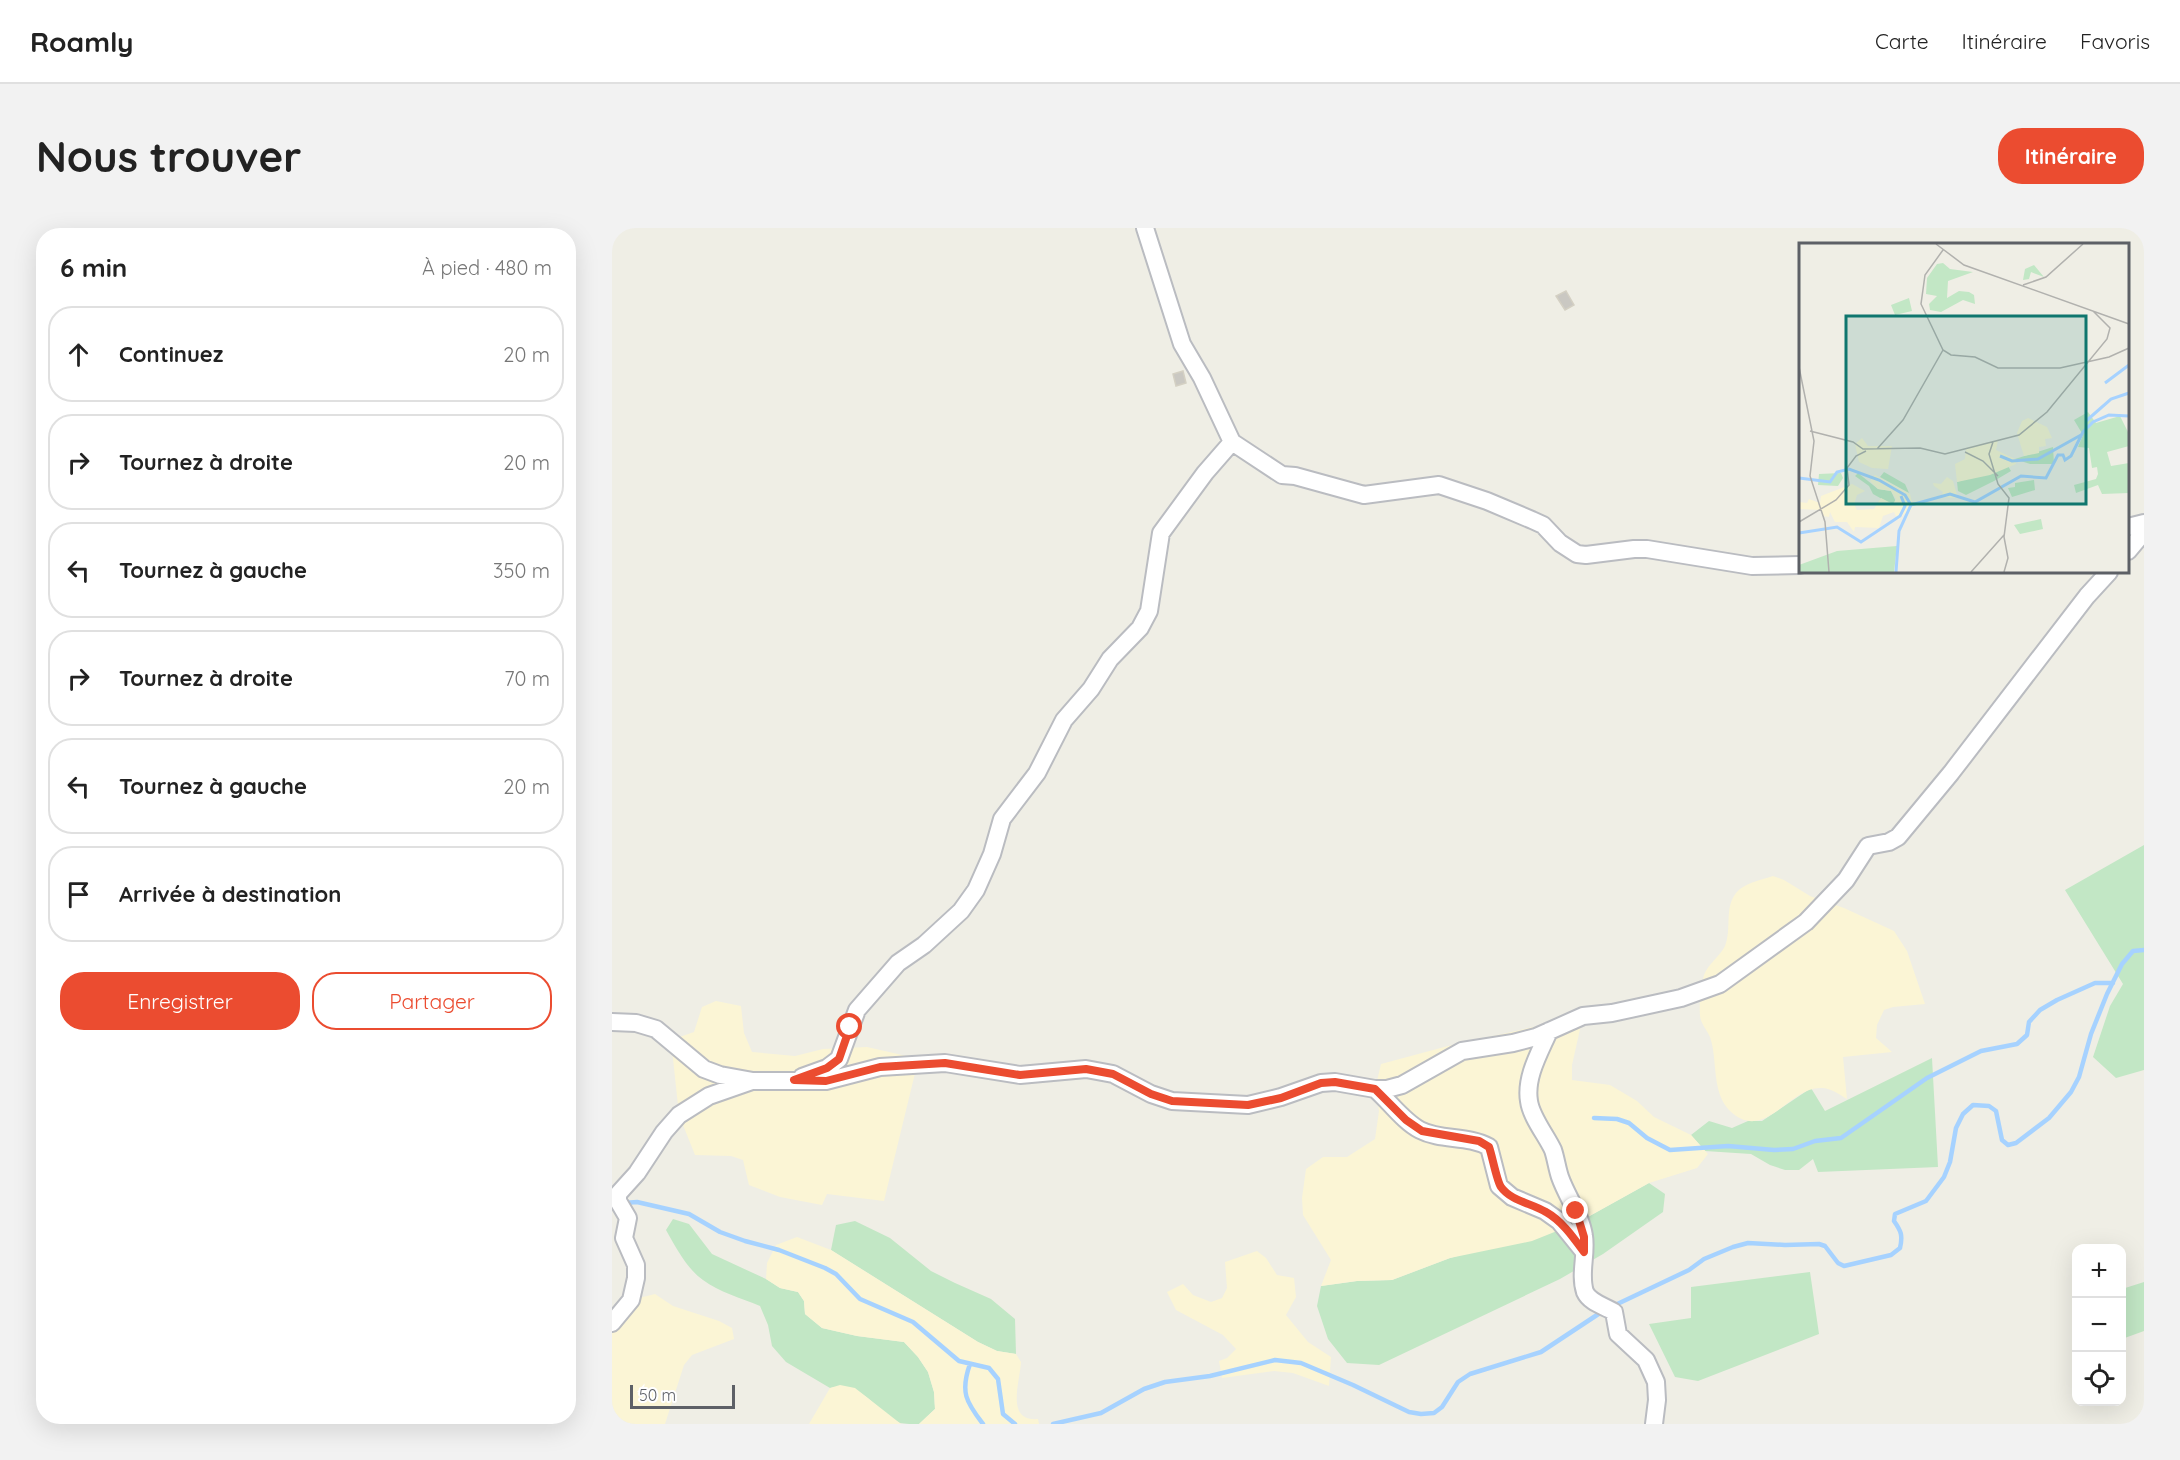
<!DOCTYPE html>
<html lang="fr">
<head>
<meta charset="utf-8">
<style>
  body { margin:0; font-family:Quicksand,sans-serif; background:#f2f2f2; color:#222 }
  .controls { position:absolute; right:18px; bottom:18px; display:grid; overflow:hidden; border-radius:12px; box-shadow:0 6px 24px #0002 }
  .controls button { width:54px; height:54px; display:grid; place-items:center; padding:0; border:0; border-bottom:2px solid #e0e0e0; background:#fff; color:#222; font:30px sans-serif }
  .scale { position:absolute; left:18px; bottom:15px; width:105px; box-sizing:border-box; padding-left:6px; border:3px solid #5d6066; border-top:0; font-size:16px; line-height:21px; white-space:nowrap; color:#5d6066; -webkit-text-stroke:4px #fff; paint-order:stroke }
  .stop { position:absolute; width:18px; height:18px; margin:-14px; border:4px solid #eb4c30; border-radius:50%; background:#fff }
  .stop.end { background:#eb4c30; border-color:#fff; box-shadow:0 2px 6px #0008 }
  .list { margin:0; padding:0; list-style:none }
  h2 { display:flex; justify-content:space-between; align-items:center; height:78px; margin:0; padding:0 24px; font-size:26px }
  h2 small { font-size:20px; font-weight:400; color:#767676 }
  .list li { display:grid; grid-template-columns:39px 1fr auto; gap:18px; align-items:center; box-sizing:border-box; height:96px; margin:0 12px 12px; padding:0 12px; border:2px solid #e0e0e0; border-radius:24px }
  .list b { display:block; font-size:22px; white-space:nowrap }
  .list em { font-size:20px; font-style:normal; color:#767676 }
  .actions { display:flex; gap:12px; padding:18px 24px }
  .actions a { flex:1; padding:14px 0; border:2px solid #eb4c30; border-radius:24px; text-align:center; font-size:21px; color:#eb4c30 }
  .actions .main { background:#eb4c30; color:#fff }
  .icon { flex:none; width:33px; height:33px; fill:none; stroke:currentColor; stroke-width:2; stroke-linecap:round; stroke-linejoin:round }
  .map { position:relative; flex:none; width:1532px; height:1196px; overflow:hidden; border-radius:24px }
  header { display:flex; align-items:center; gap:36px; box-sizing:border-box; height:84px; padding:0 30px; background:#fff; border-bottom:2px solid #e0e0e0 }
  header strong { font-size:28px }
  nav { display:flex; gap:33px; margin-inline-start:auto; font-size:21px }
  .intro { display:flex; align-items:center; justify-content:space-between; box-sizing:border-box; height:144px; padding:0 36px }
  h1 { margin:0; font-size:42px }
  .button { padding:15px 27px; border-radius:24px; background:#eb4c30; color:#fff; font-size:21px; font-weight:700 }
  main { display:flex; gap:36px; padding:0 36px }
  aside { flex:1; background:#fff; border-radius:24px; box-shadow:0 6px 24px #0002 }
  .map>svg:first-child { display:block }
  .green { fill:#c2e7c5 }
  .sand { fill:#fbf5d5 }
  .lines { fill:none; stroke-linecap:round; stroke-linejoin:round }
  .stream { stroke:#a6d2ff; stroke-width:4.5 }
  .building { fill:#cac8c2; stroke:#d4d0c3; stroke-width:1.5 }
  .minor-casing { stroke:#babcc1; stroke-width:20 }
  .minor { stroke:#fff; stroke-width:16 }
  .route { stroke:#eb4c30; stroke-width:8 }
  .inset-river { fill:none; stroke:#a6d2ff; stroke-width:3 }
  .inset-road { fill:none; stroke:#b1b1ae; stroke-width:1.5 }
  .view { fill:#0f766e; fill-opacity:0.15; stroke:#0f766e; stroke-width:3 }
  .inset-edge { fill:none; stroke:#5d6066; stroke-width:3 }
</style>
</head>
<body>
<header>
<strong>Roamly</strong>
<nav><a>Carte</a><a>Itinéraire</a><a>Favoris</a></nav>
</header>
<div class="intro"><h1>Nous trouver</h1><a class="button">Itinéraire</a></div>
<main>
<aside>
<h2>6 min<small>À pied · 480 m</small></h2>
<ul class="list">
<li><svg class="icon" aria-label="ahead" viewBox="0 0 24 24"><path d="M12 20V5M6 11l6-6 6 6"/></svg><div><b>Continuez</b></div><em>20 m</em></li>
<li><svg class="icon" aria-label="right" viewBox="0 0 24 24"><path d="M7 20v-9h11M14 6l5 5-5 5"/></svg><div><b>Tournez à droite</b></div><em>20 m</em></li>
<li><svg class="icon" aria-label="left" viewBox="0 0 24 24"><path d="M17 20v-9H6M10 6l-5 5 5 5"/></svg><div><b>Tournez à gauche</b></div><em>350 m</em></li>
<li><svg class="icon" aria-label="right" viewBox="0 0 24 24"><path d="M7 20v-9h11M14 6l5 5-5 5"/></svg><div><b>Tournez à droite</b></div><em>70 m</em></li>
<li><svg class="icon" aria-label="left" viewBox="0 0 24 24"><path d="M17 20v-9H6M10 6l-5 5 5 5"/></svg><div><b>Tournez à gauche</b></div><em>20 m</em></li>
<li><svg class="icon" aria-label="arrive" viewBox="0 0 24 24"><path d="M6 21V4h12l-3 4 3 4H6"/></svg><div><b>Arrivée à destination</b></div></li>
</ul>
<div class="actions"><a class="main">Enregistrer</a><a>Partager</a></div>
</aside>
<div class="map">
<svg width="1532" height="1196" viewBox="0 0 1532 1196">
  <rect width="100%" height="100%" fill="#efeee5"/>
  <!-- green -->
  <path class="green" d="M1532,617v225l-28,8 -23,-21 17,-51 13,-22 -58,-94z
    M1320,830l6,109 -120,5 -5,-13 -14,11h-14l-15,-5 -19,-11 -46,-3 -14,-16 18,-14 23,7 16,-7h14l49,-33 14,23z
    M1037,955l16,11 -2,18 -60,42 -43,25 -181,86 -32,-2 -19,-24 -11,-33 4,-20 36,-5 35,-1 58,-22 127,-35z
    M61,991l16,5 23,30 54,25 14,9 18,4 6,9 1,13 17,14 35,8 47,6 14,15 10,15 6,20 1,17 -16,15c-6,0 -14,0 -19,-1 -26,-13 -38,-43 -70,-35l-44,-26 -14,-16 -4,-21 -8,-19c-19,-8 -41,-14 -57,-26 -16,-11 -28,-34 -37,-50z
    M243,993l35,17 41,33 24,12 36,16 24,20 1,35 -19,-3 -19,-9 -147,-92 5,-25z
    M1198,1044l9,62 -121,47 -23,-4 -26,-53 42,-6v-31z
    M1532,1054v49l-22,8v-50z"/>
  <!-- sand -->
  <path class="sand" d="M1161,648l11,4 26,16 34,12 50,23 13,20 18,53 -32,3 -9,3 -7,15 -1,13 16,14 -49,5 4,42c-7,-4 -16,-11 -25,-11 -33,-2 -57,56 -92,23 -19,-19 -12,-51 -20,-74 -3,-7 -9,-13 -10,-21 -1,-12 1,-29 4,-41 4,-11 16,-19 21,-29 7,-17 -1,-38 11,-53 8,-10 25,-13 37,-17z
    M104,773l25,5 3,27 8,19 43,4 28,-7 44,-2 44,10 6,8 -33,136 -57,-7 -5,11 -42,-8 -31,-12 -6,-25 -12,-4 -36,-1 -16,-40 -8,-75 23,-8 8,-25z
    M971,788l-11,49v15l38,5 27,16 17,16 37,18 17,19 -11,14 -48,15 -72,40 -45,18 -82,17 -58,22 -35,1 -36,5 10,-26 -28,-45 -1,-17 4,-29 17,-12h24l28,-18 4,-28 -4,-22 6,-25 67,-18z
    M185,1009l34,13 147,92 19,9 19,3 5,8c-1,20 -16,60 17,57l1,5h-120l16,-15 -1,-17 -6,-20 -10,-15 -14,-15 -47,-6 -35,-8 -17,-14 -1,-13 -6,-9 -18,-4 -14,-9 1,-16 9,-18z
    M645,1023l9,7 11,17 17,3 2,19 -10,18 22,27 23,15 -2,29 -36,-13 -19,-2 -52,7 -3,-17 8,-3 9,-9 -13,-14 -47,-25 -9,-18 16,-8 10,11 18,7 11,-4 5,-10 -2,-26z
    M43,1066l18,12 46,15 13,7 2,11 -42,16 -8,10 -19,59h-53v-113l19,-11z
    M228,1157l15,3 46,36h-92l21,-36z"/>
  <g class="lines">
    <!-- stream -->
    <path class="stream" d="M982,890l23,1 12,4 18,15 23,12 58,-4 46,4 19,-1 22,-8 26,-3 86,-60 54,-27 36,-7 10,-9 2,-13 11,-12 17,-10 38,-17h18
      M12,975l13,-1 52,12 31,18 25,9 34,9 46,18 11,6 24,25 53,23 46,39 30,7 9,11 5,35 12,10
      M999,1079l78,-37 15,-11 29,-12 15,-4 37,2 34,-1 6,2 13,17 6,3 47,-11 9,-7c3,-13 1,-17 -6,-27l1,-7 31,-13 18,-24 6,-15 6,-34 7,-14 10,-9 16,1 7,5 6,29 6,5 8,-2 33,-25 22,-26 8,-15 12,-43 16,-40 15,-30 11,-13 11,-1
      M358,1136c-10,28 -4,38 13,60
      M441,1196l48,-11 43,-24 21,-7 45,-6 65,-16 26,3 52,22 56,27 12,2 13,-1 8,-6 16,-25 12,-8 71,-22 62,-41"/>
  </g>
  <!-- building -->
  <path class="building" d="M954,63l8,14 -9,5 -9,-14z
    M571,143l3,12 -10,3 -3,-12z"/>
  <g class="lines">
    <!-- minor casing -->
    <g class="minor-casing">
      <path id="minor" d="M533,0l37,116 20,34 30,64 50,33 13,1 69,19 75,-10 48,16 45,19 11,5 17,18 17,11 9,1 48,-6h13l105,17 48,-1
        M1516,299l16,-4
        M1516,323l16,-19
        M0,794l24,1 20,6 48,40 16,6 33,6h73l54,-14 65,-4 75,12 66,-6 27,5 38,20 21,7 76,4 33,-8 40,-14 14,-1 40,7h12l15,-4 60,-34 51,-8 23,-6 47,-21 29,-3 69,-15 39,-14 86,-62 40,-42 22,-34 21,-4 9,-5 53,-64 136,-177 22,-24
        M937,803c-9,21 -24,46 -20,70 2,16 17,34 24,49 3,9 4,18 7,27 7,20 21,38 24,59 3,18 -5,38 1,56 5,11 20,14 29,20l4,22 28,26 10,22 1,18 -3,24
        M190,849l25,-9 12,-9 18,-49 41,-47 26,-18 37,-34 15,-21 16,-36 10,-35 35,-46 27,-53 27,-31 19,-30 30,-31 9,-17 12,-78 44,-60 27,-31
        M763,861c15,13 28,32 45,41 21,11 48,5 69,17l10,39 13,11 33,14 14,10 25,31
        M0,1095l19,-23 5,-22v-13l-12,-27 4,-20 -10,-17v-7l19,-21 27,-41 15,-17 30,-19 43,-15"/>
    </g>
    <!-- minor -->
    <use href="#minor" class="minor"/>
  </g>
  <g class="lines">
    <!-- route -->
    <path class="route" d="M238,799l-11,32 -12,9 -33,12 32,1 54,-14 65,-4 75,12 66,-6 27,5 38,20 21,7 76,4 33,-7 40,-15 14,-1 40,7 31,31 16,11 57,10 10,6c3,8 8,35 12,40 10,14 30,16 45,25 16,9 27,25 38,40v-15l-8,-26"/>
  </g>
  <!-- overview -->
  <g transform="translate(1187 15)">
    <rect width="330" height="330" fill="#efeee5"/>
    <path d="M144,20l7,6 23,3 -25,9 -1,17 12,-7 10,1 5,3 1,9 -12,-4 -22,12 -11,-2 -1,-6 8,-8 -11,-2 1,-16 10,-14zM235,22l10,12 -13,-5 -2,7 -6,1 2,-11zM110,55l3,13 -17,4 -4,-10zM289,169l8,11 24,-7 9,18v12l-22,6 4,14 18,-3v30l-27,1 -4,-9 -22,8 -2,-8 22,-6 2,-5 -1,-7 -5,1 -3,-20 -11,-1 5,-12 -9,-15zM254,204l1,17h-24l-15,-5zM209,223l3,5 -17,10 -28,14 -8,-4 -1,-9zM85,229l21,12 4,9 -29,-16zM42,230l2,5 -5,8 -20,-1 1,-11zM59,230l20,16 13,2 5,11 -5,2 -18,-10 -4,-8 -14,-10zM235,237l1,10 -23,7 -4,-9 7,-1v-4zM242,276l2,10 -23,5 -6,-9zM98,303l-3,26h-95v-7l38,-14z" fill="#c2e7c5"/>
    <path d="M229,175l19,9 5,11 -7,1 1,7 -7,1v6l-15,3 -7,-23 5,-12zM63,195l6,8h24l-4,23 -16,-1 -13,-6 -4,-18zM199,197l-2,10 19,9 1,5 -26,11 -33,7 -2,-18 10,-5 1,-11zM76,232l35,19 3,12 -8,15v-8l-7,7 -4,-8 -11,4 -4,12 -24,-1 -1,5 -7,-10h-12l-5,-10 -1,5 -6,-1 -2,-6 -22,-1v-7l8,1 2,-4 11,4 1,-7 31,-12 13,7 -8,4 -3,9 3,6 17,-1 7,-11 12,6 3,-5 -5,-8 -13,-2 -8,-8zM148,234l6,4 5,17 -17,-1 2,-5 -9,-6 -1,-3 8,1z" fill="#fbf5d5"/>
    <path class="inset-river" d="M306,140l24,-18M287,178l25,-22 18,-6M201,213l12,5 26,-2 43,-24M0,235l31,4 7,-10 12,-3 30,11 26,15 6,10 39,-11 25,8 46,-26 25,2 12,-23h5l2,5 6,-4 12,-24 10,-10 16,-7 20,1M0,290l38,-6 24,15 39,-26 5,-10 -4,-10M97,329l3,-41 12,-26"/>
    <path class="inset-road" d="M137,1l28,21 165,59M144,7l-18,25 -4,29 22,46 8,5 24,2 23,11h62l49,-11 20,-9M224,42l23,-8 37,-33M0,124l15,74 -4,35 15,46 4,50M11,188l43,11 10,7 57,-1 25,6 74,-19 28,-23 60,-73 3,-11 -17,-17M194,199l-4,12 9,30 11,14 -5,39 4,21 -4,14M78,206l26,-29 40,-70M166,209l18,9 15,15M0,279l37,-22 13,-15 -2,-17 9,-12 10,-5M172,329l33,-37"/>
    <path class="view" d="M47,73h240v188h-240z"/>
    <rect width="330" height="330" class="inset-edge"/>
  </g>
</svg>
<div class="controls">
<button>+</button>
<button>−</button>
<button><svg class="icon" aria-label="locate" viewBox="0 0 24 24"><circle cx="12" cy="12" r="6"/><path d="M12 2v4M12 18v4M2 12h4M18 12h4"/></svg></button>
</div>
<div class="scale">50 m</div>
<div class="stop" style="left:238px;top:799px"></div>
<div class="stop end" style="left:964px;top:983px"></div>
</div>
</main>
</body>
</html>
